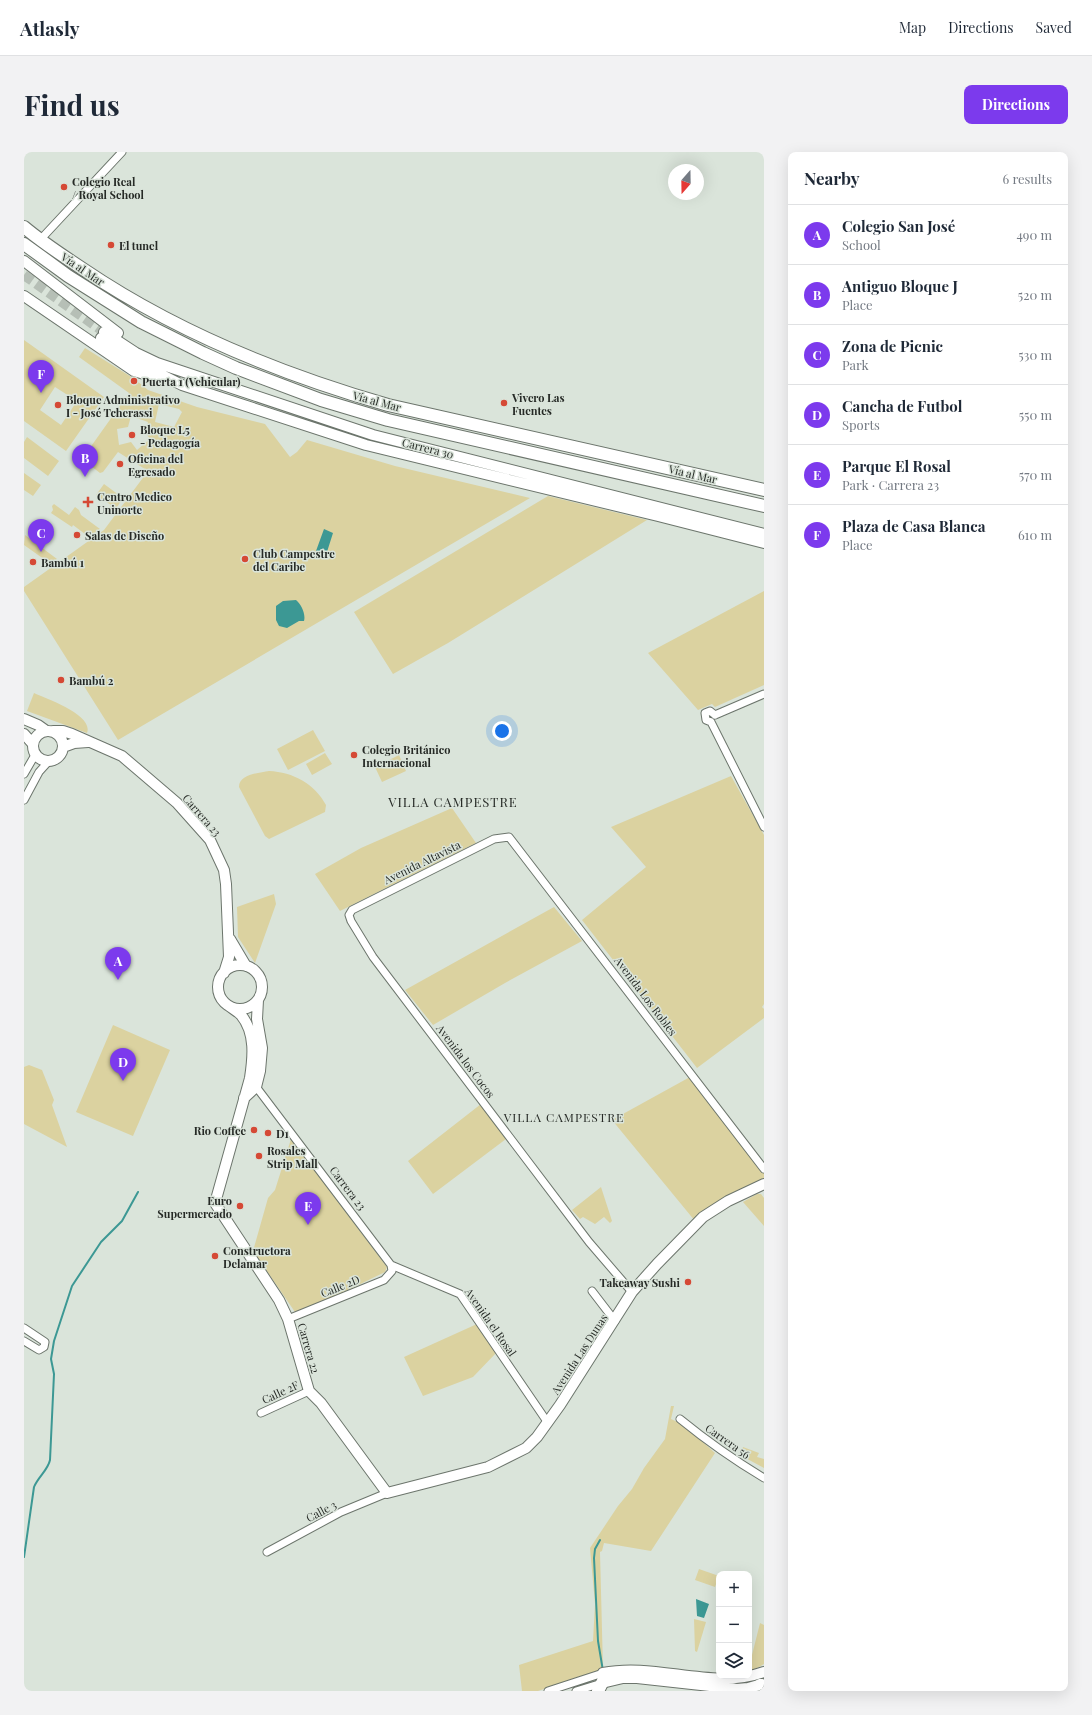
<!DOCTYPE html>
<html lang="en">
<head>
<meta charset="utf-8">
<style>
  body { margin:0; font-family:"Playfair Display",serif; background:#f2f2f3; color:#1f2937 }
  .controls { position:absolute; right:12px; bottom:12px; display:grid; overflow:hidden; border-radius:8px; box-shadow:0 4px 16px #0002 }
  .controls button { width:36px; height:36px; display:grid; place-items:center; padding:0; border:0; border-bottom:1px solid #e0e1e3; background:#fff; color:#1f2937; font:20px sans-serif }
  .compass { position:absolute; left:644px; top:12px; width:36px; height:36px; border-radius:50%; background:#fff; box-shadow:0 4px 16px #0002; rotate:200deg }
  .you { position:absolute; left:478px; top:579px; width:14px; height:14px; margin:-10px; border:3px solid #fff; border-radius:50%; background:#1a73e8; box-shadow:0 0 0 6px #1a73e833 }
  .badge { display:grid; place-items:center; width:26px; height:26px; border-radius:50%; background:#7c3aed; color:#fff; font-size:13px; font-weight:700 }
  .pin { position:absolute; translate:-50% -33px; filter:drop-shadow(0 1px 2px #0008) }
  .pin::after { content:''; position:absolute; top:21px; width:14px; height:12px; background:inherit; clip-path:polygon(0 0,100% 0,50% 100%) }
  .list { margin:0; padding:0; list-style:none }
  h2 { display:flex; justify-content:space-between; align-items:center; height:52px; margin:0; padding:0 16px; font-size:17px }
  h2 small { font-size:13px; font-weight:400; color:#747a83 }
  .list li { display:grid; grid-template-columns:26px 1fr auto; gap:12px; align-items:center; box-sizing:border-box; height:60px; padding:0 16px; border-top:1px solid #e0e1e3 }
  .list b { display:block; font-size:15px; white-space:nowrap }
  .list p { margin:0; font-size:13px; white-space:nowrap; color:#747a83 }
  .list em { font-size:13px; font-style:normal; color:#747a83 }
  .icon { flex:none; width:22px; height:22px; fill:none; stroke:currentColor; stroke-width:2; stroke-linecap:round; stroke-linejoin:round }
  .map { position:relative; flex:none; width:740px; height:1539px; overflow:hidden; border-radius:8px }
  header { display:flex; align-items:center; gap:24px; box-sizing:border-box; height:56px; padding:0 20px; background:#fff; border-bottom:1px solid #e0e1e3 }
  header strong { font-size:19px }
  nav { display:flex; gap:22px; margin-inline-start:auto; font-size:14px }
  .intro { display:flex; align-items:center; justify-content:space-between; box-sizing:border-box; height:96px; padding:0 24px }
  h1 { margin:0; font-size:28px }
  .button { padding:10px 18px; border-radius:8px; background:#7c3aed; color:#fff; font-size:14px; font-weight:700 }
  main { display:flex; gap:24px; padding:0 24px }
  aside { flex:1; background:#fff; border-radius:8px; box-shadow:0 4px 16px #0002 }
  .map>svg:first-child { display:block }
  .green { fill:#dbd2a0; fill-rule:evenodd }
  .water { fill:#3c9894 }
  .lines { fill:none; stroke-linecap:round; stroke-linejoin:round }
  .stream { stroke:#3c9894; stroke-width:2 }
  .secondary-tunnel { stroke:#b6bfb6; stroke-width:10; stroke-dasharray:10 5; stroke-linecap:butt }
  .street-casing { stroke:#6c756c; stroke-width:9 }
  .secondary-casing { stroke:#6c756c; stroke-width:12 }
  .highway-casing { stroke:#6c756c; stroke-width:14 }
  .street { stroke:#fff; stroke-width:7 }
  .secondary { stroke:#fff; stroke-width:10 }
  .highway { stroke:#fff; stroke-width:12 }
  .poi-dot { fill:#d54935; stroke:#dae4da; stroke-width:1.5 }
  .labels { text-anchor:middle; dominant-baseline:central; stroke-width:3; stroke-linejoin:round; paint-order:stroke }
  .poi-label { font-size:11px; font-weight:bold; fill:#262a26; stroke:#dae4da; text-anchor:start }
  .street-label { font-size:11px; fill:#262a26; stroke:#dae4da }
  .neighbourhood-label { font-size:12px; letter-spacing:1px; fill:#262a26; stroke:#dae4da }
  .quarter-label { font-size:13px; letter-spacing:1px; fill:#262a26; stroke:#dae4da }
</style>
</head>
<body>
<header>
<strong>Atlasly</strong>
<nav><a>Map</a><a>Directions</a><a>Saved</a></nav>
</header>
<div class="intro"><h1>Find us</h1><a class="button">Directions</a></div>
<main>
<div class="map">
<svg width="740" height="1539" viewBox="0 0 740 1539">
  <rect width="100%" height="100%" fill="#dae4da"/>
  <!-- green -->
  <path class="green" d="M0,188l80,57 -38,54 -42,-30zM31,235l22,14 -16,24 -21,-15z
    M61,196l48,30 -1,2 3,3 2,-2 11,9 49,17 68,17 25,33 7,-5 10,-12 88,26 135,32 -412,242 -94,-149v-4l80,-57 44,-59 -30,-19 -15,20 -3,1 -18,-14 47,-66 -50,-36zM135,252l20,5 3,3 -8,15 -19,-5zM107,264l17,6 -3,10 5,7 -13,11 -6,-8 -12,3 -2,-16 11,-2z
    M3,285l32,24 -11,15 -24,-18v-16z
    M0,321l17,12 -8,11 -9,-6z
    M80,332l19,14 -8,12 -5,-3 1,-2 -15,-10z
    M524,344l99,24 -199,123 -55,31 -39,-62z
    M30,352l15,11 6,-8 4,3 2,5 19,14 -11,8 -16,-12 -1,2 -21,-14 2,-3 -1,-4z
    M1,383l32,24 -4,3h-5l-24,-17z
    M740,439v94l-49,22 -3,-3 -14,6 -50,-57z
    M10,541c13,6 60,22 53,40l-60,-22z
    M289,578l12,21 -37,19 -11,-21z
    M301,601l7,11 -20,11 -6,-11z
    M375,603l7,16 -24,11 -7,-15z
    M245,619c24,1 46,13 57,34l-1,7 -56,27 -4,-3 -26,-49c0,-13 20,-14 30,-16z
    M707,624l33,59v169l-2,3 2,2v9l-67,50 -115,-148 64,-53 -35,-40z
    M428,656l24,35 -136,68 -25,-37 46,-26z
    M250,742l2,10 -21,59 -17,-26 -1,-30z
    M530,755l28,34 -77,42 -72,42 -28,-35z
    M89,873l57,25 -37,86 -57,-24z
    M5,913l13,5 12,30 -2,5 15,42 -43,-23v-57z
    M666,925l74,96v6l-39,20 -30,22 -83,-101z
    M457,952l25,35 -73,55 -25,-33z
    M267,987l96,128 -2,5 -84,41 -6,-1 -42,-61 15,-53 7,-8z
    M577,1035l11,34 -2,2 -6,-6 -9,7 -12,-7 -3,2 -8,-9z
    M733,1042h4l3,4v28l-21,-24z
    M453,1172l19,29 -23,24 -50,19 -19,-39z
    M647,1254h3l-3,13 13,6 31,28 -64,98 -47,-8 -2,8 -2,1 3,117 -65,22h-16l-3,-26 74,-24 2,-37 -5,-56 28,-42 14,-17 12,-21 21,-29z
    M719,1295l16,6 -2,4 7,2v9l-24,-13z
    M675,1417l20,7 -4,11 -20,-7z
    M670,1467l12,3 -9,30 -2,-1z
    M736,1471l4,2v39l-15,9v-6z"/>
  <!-- water -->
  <path class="water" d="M300,377l9,4 -7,22 -10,-4z
    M272,448c5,4 10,14 8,21h-5l-12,7 -8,-2 -3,-6v-14l7,-5z
    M672,1447l13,5 -5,14 -7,-2z"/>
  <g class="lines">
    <!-- stream -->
    <path class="stream" d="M576,1388l-5,9 -1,9 4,83 5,30
      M0,1405l10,-70c4,-10 14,-17 16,-27l4,-86 -3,-15 3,-18 18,-55 29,-44 21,-21 16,-29"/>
    <!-- secondary-tunnel -->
    <path class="secondary-tunnel" d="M0,123l80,57"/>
    <!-- street casing -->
    <g class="street-casing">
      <path id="street" d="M16,88l82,-88
        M691,563l49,-21
        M687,570l53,105
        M687,570l-5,-2 -1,-7 5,-2 5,4
        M0,622l11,-19
        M0,648l15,-28 10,-11
        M230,932l137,181
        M367,1113l69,29 88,129
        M568,1139l23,30
        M608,1140l-43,-50 -216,-285 -22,-36 -2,-6 3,-5 142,-71 15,-2 255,332
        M264,1167l96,-39 8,-9 -1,-6
        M0,1176l21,14 -1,5 -5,3 -15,-9
        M237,1261l48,-22
        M656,1267c27,22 54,41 84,59
        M243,1400l74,-40 46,-19
        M524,1539l55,-18
        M552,1539l26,-8"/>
    </g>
    <!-- secondary casing -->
    <g class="secondary-casing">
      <path id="secondary" d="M0,109l94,72
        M0,144l110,75 20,6
        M80,180l32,21 21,10 216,72 391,99
        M77,186l35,24 46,23 184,60 292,71 106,27
        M0,567l14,6 7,5
        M9 594a15 15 0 1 1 30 0a15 15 0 1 1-30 0Z
        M29,579h10l9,3 50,22 55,47 33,37 14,30 2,14 3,73 -5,16
        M0,582l8,9
        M39,595l11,-4 14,-1
        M206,787l16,27
        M194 835a22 22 0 1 1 44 0a22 22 0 1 1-44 0Z
        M205,854c4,3 9,6 12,9 15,18 12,43 9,63l-35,125 64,97 9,19 21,72 12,12 66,90 101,-26 38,-19 11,-11 23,-32 72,-113 25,-28 46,-47 25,-16 36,-17
        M220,946l12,-11 4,-16 2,-23 -5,-29 1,-19
        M738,1532l-14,4 -11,1 -100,-11h-14l-21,5 1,-10c54,-11 109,18 161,-1"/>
    </g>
    <!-- highway casing -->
    <g class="highway-casing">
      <path id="highway" d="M0,75c18,15 39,29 59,42 93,63 197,105 305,136l376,85
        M0,92l44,32 73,46 62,31 33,15 85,32 67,20 376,86
        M574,1539l4,-8
        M731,1539l5,-6"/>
    </g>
    <!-- street -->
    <use href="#street" class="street"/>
    <!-- secondary -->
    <use href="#secondary" class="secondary"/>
    <!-- highway -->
    <use href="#highway" class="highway"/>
  </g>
  <!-- markers -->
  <g class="poi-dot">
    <circle cx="40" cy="35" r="4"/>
    <circle cx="87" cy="93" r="4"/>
    <circle cx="110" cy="229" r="4"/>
    <circle cx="480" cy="251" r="4"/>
    <circle cx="34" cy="253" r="4"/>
    <circle cx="108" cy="283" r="4"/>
    <circle cx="96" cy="312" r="4"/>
    <path d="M62 344h4v4h4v4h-4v4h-4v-4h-4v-4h4z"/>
    <circle cx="53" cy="383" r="4"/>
    <circle cx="221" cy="407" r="4"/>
    <circle cx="9" cy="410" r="4"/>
    <circle cx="37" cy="528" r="4"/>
    <circle cx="330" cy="603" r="4"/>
    <circle cx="230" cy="978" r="4"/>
    <circle cx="244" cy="981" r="4"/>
    <circle cx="235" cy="1004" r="4"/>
    <circle cx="216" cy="1054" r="4"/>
    <circle cx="191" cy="1104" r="4"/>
    <circle cx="664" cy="1130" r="4"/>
  </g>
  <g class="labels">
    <!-- poi labels -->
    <g class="poi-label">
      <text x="48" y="29">Colegio Real<tspan x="48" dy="13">/ Royal School</tspan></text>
      <text x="95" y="93">El tunel</text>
      <text x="118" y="229">Puerta 1 (Vehicular)</text>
      <text x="488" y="245">Vivero Las<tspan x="488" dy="13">Fuentes</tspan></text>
      <text x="42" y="247">Bloque Administrativo<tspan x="42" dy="13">I - José Tcherassi</tspan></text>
      <text x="116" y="277">Bloque L5<tspan x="116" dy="13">- Pedagogía</tspan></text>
      <text x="104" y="306">Oficina del<tspan x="104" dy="13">Egresado</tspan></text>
      <text x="73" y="344">Centro Medico<tspan x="73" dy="13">Uninorte</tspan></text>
      <text x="61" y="383">Salas de Diseño</text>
      <text x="229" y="401">Club Campestre<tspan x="229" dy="13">del Caribe</tspan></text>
      <text x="17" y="410">Bambú 1</text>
      <text x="45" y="528">Bambú 2</text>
      <text x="338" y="597">Colegio Británico<tspan x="338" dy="13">Internacional</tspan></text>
      <text x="222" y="978" text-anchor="end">Rio Coffee</text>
      <text x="252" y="981">D1</text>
      <text x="243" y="998">Rosales<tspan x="243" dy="13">Strip Mall</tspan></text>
      <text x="208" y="1048" text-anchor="end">Euro<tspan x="208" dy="13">Supermercado</tspan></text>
      <text x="199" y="1098">Constructora<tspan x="199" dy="13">Delamar</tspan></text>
      <text x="656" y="1130" text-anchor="end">Takeaway Sushi</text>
    </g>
    <!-- street labels -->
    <g class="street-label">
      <text transform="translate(59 117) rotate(34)">Vía al Mar</text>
      <text transform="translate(353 249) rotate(15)">Vía al Mar</text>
      <text transform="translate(404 296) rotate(14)">Carrera 30</text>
      <text transform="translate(669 322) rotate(13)">Vía al Mar</text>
      <text transform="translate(178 663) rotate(49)">Carrera 23</text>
      <text transform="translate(398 710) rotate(-26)">Avenida Altavista</text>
      <text transform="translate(622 844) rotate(53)">Avenida Los Robles</text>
      <text transform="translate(442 909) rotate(53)">Avenida los Cocos</text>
      <text transform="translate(324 1036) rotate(53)">Carrera 23</text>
      <text transform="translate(316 1134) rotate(-22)">Calle 2D</text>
      <text transform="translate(467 1170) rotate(55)">Avenida el Rosal</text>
      <text transform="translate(285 1196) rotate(74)">Carrera 22</text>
      <text transform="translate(555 1202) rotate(-57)">Avenida Las Dunas</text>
      <text transform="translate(256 1240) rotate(-25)">Calle 2F</text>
      <text transform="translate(704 1289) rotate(35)">Carrera 56</text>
      <text transform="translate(297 1359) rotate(-28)">Calle 3</text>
    </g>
    <!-- neighbourhood labels -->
    <g class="neighbourhood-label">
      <text x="540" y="965">VILLA CAMPESTRE</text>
    </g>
    <!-- quarter labels -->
    <g class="quarter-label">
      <text x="429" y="649">VILLA CAMPESTRE</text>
    </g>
  </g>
</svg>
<div class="controls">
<button>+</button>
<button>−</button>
<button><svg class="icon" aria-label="layers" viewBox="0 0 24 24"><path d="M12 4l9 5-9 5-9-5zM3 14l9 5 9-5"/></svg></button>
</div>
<svg class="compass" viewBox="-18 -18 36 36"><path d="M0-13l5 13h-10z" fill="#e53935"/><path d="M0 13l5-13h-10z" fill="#747a83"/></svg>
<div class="you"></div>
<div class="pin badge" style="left:94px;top:828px">A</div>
<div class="pin badge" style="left:61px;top:325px">B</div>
<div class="pin badge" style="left:17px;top:400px">C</div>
<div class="pin badge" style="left:99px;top:929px">D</div>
<div class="pin badge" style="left:284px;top:1073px">E</div>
<div class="pin badge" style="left:17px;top:241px">F</div>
</div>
<aside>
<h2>Nearby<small>6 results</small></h2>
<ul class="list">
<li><span class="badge">A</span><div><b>Colegio San José</b><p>School</p></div><em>490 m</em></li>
<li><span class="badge">B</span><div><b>Antiguo Bloque J</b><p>Place</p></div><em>520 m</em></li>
<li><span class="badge">C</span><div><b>Zona de Picnic</b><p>Park</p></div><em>530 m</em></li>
<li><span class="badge">D</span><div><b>Cancha de Futbol</b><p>Sports</p></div><em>550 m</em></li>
<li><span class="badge">E</span><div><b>Parque El Rosal</b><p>Park · Carrera 23</p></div><em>570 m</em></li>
<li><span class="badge">F</span><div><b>Plaza de Casa Blanca</b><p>Place</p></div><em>610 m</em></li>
</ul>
</aside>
</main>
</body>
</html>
